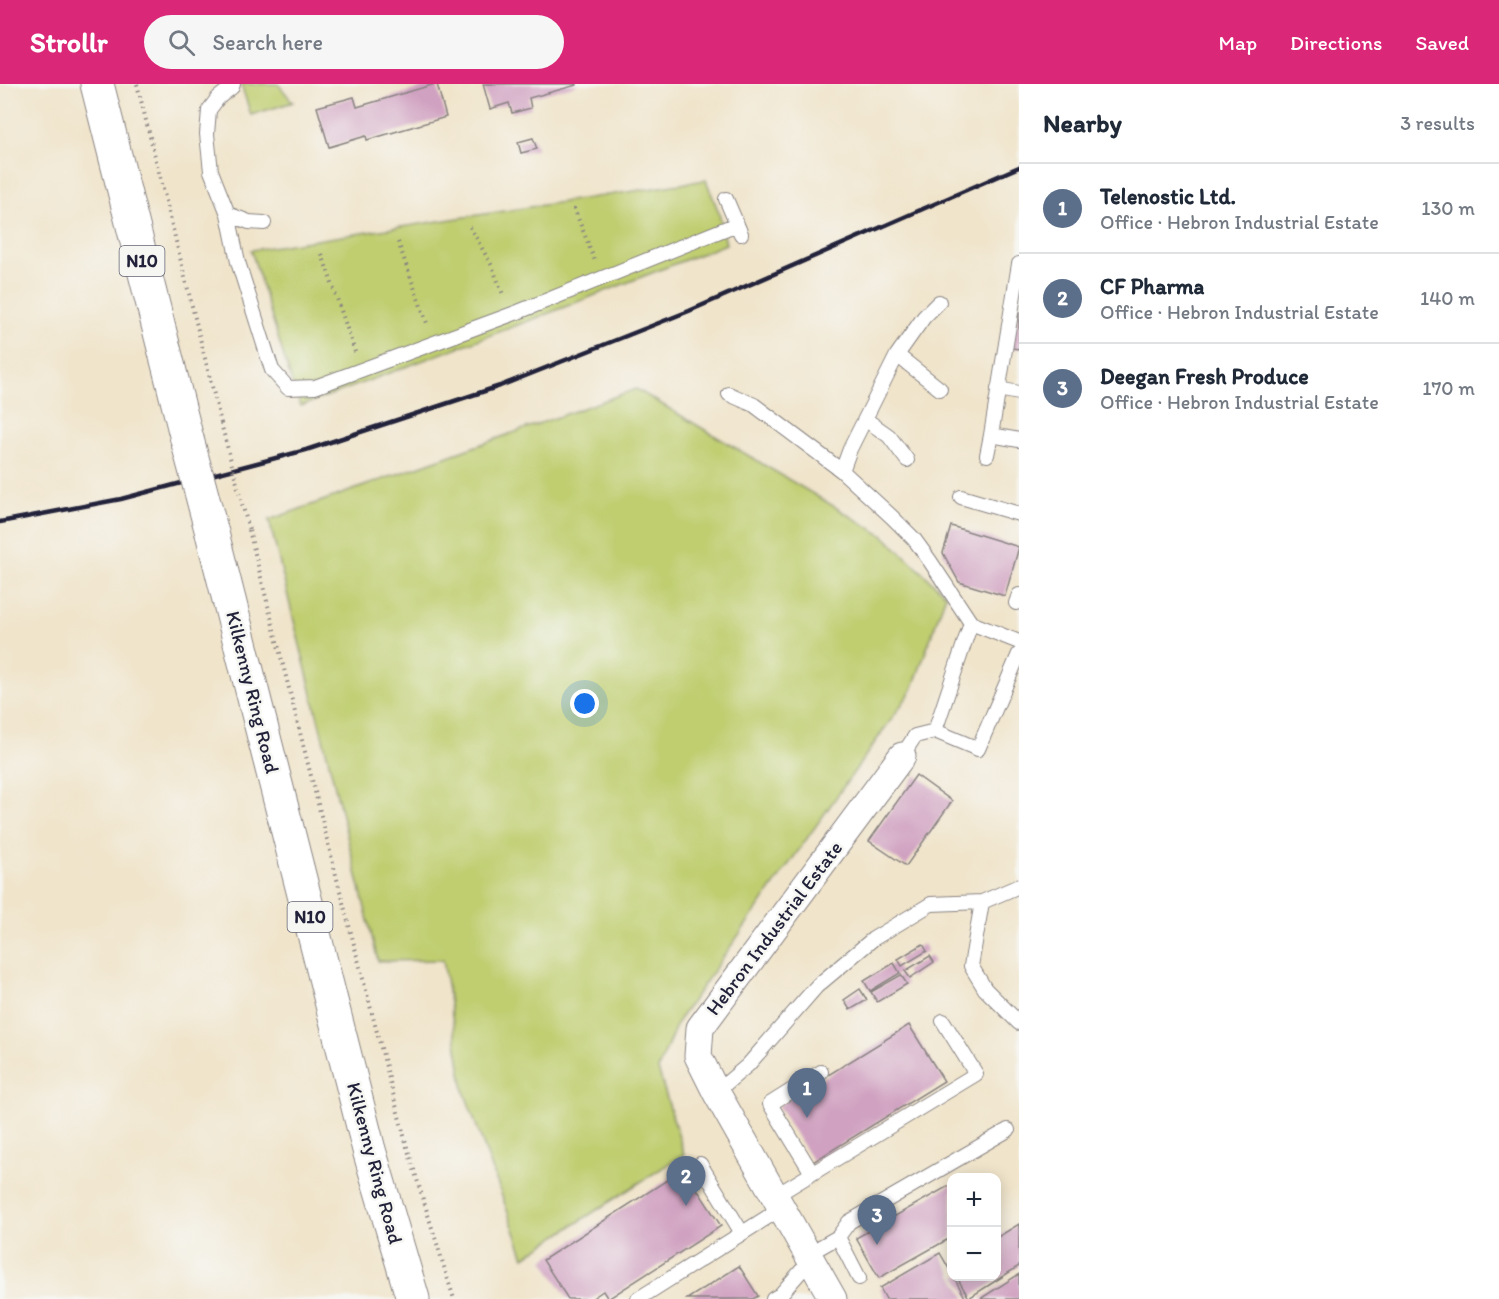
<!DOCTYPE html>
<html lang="en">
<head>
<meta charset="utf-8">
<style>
  body { margin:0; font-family:Itim,sans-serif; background:#f6f6f7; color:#1f2937 }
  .controls { position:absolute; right:18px; bottom:18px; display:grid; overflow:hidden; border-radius:12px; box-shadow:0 3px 15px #0003 }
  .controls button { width:54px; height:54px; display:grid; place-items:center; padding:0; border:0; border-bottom:2px solid #e0e1e3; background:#fff; color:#1f2937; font:30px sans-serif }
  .you { position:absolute; left:585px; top:620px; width:21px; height:21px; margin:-15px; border:4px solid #fff; border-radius:50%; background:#1a73e8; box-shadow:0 0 0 9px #1a73e833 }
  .badge { display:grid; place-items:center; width:39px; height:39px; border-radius:50%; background:#db2777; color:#fff; font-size:20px; font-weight:700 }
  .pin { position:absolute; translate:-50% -50px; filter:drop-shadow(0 2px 3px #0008) }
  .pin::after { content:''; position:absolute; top:32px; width:21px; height:18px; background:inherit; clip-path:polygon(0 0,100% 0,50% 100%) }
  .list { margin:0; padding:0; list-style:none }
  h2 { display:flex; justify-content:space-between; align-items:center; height:78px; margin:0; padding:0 24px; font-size:26px }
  h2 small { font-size:20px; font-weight:400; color:#747a83 }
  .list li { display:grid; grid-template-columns:39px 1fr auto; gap:18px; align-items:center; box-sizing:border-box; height:90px; padding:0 24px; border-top:2px solid #e0e1e3 }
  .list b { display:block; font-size:22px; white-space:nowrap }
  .list p { margin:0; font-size:20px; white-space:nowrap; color:#747a83 }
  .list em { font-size:20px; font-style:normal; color:#747a83 }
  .icon { flex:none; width:33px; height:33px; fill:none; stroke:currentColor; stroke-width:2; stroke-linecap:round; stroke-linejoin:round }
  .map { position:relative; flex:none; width:1019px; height:1215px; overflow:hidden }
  header { display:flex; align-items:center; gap:36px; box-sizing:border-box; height:84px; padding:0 30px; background:#db2777; color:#fff }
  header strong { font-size:28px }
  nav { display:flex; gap:33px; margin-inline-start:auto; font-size:21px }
  .search { width:420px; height:54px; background:#f6f6f7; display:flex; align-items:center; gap:15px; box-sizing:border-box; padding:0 21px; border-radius:33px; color:#747a83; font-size:22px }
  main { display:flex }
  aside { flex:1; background:#fff }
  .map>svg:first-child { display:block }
  .green { fill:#c0ce70; stroke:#717856; stroke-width:1.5 }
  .building { fill:#d0a1c1 }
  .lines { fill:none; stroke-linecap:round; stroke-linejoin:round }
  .lane-casing { stroke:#898382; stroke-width:16 }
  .street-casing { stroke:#898382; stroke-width:29 }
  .highway-casing { stroke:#898382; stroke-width:35 }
  .path { stroke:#898382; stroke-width:4; stroke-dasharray:1.5 4.5; stroke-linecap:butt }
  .lane { stroke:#fff; stroke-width:14 }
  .street { stroke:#fff; stroke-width:27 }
  .highway { stroke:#fff; stroke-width:33 }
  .rail { stroke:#22223b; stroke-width:4.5 }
  .highway-bridge-casing { stroke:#898382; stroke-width:35; stroke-linecap:butt }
  .path-bridge { stroke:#898382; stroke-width:4; stroke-dasharray:1.5 4.5; stroke-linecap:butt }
  .highway-bridge { stroke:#fff; stroke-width:33 }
  .labels { text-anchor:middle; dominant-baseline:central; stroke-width:5; stroke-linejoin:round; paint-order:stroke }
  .shield { fill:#f6f6f2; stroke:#626272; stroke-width:1.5 }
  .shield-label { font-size:18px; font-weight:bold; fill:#22223b }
  .street-label { font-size:20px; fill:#22223b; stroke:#f6f6f2 }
</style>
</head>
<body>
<header>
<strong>Strollr</strong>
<div class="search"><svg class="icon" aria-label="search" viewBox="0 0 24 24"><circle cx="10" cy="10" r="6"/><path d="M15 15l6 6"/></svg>Search here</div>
<nav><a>Map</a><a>Directions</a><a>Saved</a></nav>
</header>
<main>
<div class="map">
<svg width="1019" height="1215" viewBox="0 0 1019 1215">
  <rect width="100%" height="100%" fill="#f6f6f2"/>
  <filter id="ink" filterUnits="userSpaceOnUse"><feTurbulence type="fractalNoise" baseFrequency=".0167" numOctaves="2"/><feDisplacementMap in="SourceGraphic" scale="12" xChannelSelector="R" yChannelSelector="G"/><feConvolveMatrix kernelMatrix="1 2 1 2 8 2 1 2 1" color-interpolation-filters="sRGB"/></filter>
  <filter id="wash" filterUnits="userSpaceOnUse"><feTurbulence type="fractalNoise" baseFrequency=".008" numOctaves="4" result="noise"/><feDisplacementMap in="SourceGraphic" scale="24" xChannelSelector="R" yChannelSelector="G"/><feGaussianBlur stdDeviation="1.35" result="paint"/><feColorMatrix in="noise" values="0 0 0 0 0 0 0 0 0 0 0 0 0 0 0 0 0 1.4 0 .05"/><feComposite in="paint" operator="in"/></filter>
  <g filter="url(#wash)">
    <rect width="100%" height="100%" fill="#f0e4ca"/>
    <!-- green -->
    <path class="green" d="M241,0h37l15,18 -42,13z
      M706,96l13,33 7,31 -187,73 -238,89 -9,-23 -41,-133z
      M636,305l248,147 62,59 -34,95 -234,331 -20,48 26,85 -160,103 -60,-166 -21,-131 -65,1 -109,-441z"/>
    <g id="blocks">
      <!-- building -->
      <path class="building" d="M435,0h2l9,33 -79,23 -1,-4 -37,11 -12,-40 37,-10 3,10z
        M483,0h94v1l-48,13 2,10 -19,5 -3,-10 -19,6z
        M533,54l4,11 -16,4 -3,-11z
        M1018,229h1v36l-7,-1z
        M951,442l68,21 -14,49 -46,-14 -16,-29z
        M916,691l36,26 -46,65 -37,-25z
        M923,860l4,7 -25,15 -4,-7z
        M930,872l4,6 -24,16 -5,-7z
        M894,879l6,10 -30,18 -6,-10z
        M901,891l6,9 -30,18 -6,-10z
        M860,905l7,11 -17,10 -6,-10z
        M909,941l35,56 -131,81 -35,-56z
        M684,1085l37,57 -113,73 -5,-8 -12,8h-23l-25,-39z
        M952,1100v53l-73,41 -23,-40z
        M1019,1140v42l-50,32 -13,-22h40v-38z
        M940,1169l12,21v2h1l13,23h-80l-6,-11z
        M739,1182l19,30 -5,3h-66z
        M1019,1190v25h-39z"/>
    </g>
  </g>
  <g filter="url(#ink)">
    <use href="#blocks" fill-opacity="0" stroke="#898382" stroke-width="1.5"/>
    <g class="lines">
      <!-- lane casing -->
      <g class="lane-casing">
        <path id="lane" d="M233,0l-1,3 -14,11 -9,12 -2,24 4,37 17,43 10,48 34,108 16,18 27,-1 46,-17 157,-58 219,-88
          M726,115l15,35
          M228,130l21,8 15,1
          M1019,180l-28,171 28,5
          M897,271l43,34
          M998,305l21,4
          M729,310l25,11 88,66 50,46 22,22 16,22 41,62
          M865,335l24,17 18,24
          M987,371l4,-20
          M842,387l8,-22 47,-94 27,-38 15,-15
          M961,413l58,17
          M1016,519l3,-8
          M935,647l36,-108 48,19
          M902,672l13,-20 20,-5 43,18 41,-95
          M982,818l-11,64 14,23 34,34
          M716,1008l32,-27 69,-79 56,-47 58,-35 51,-2 37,-16
          M700,1080l42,69
          M812,1089l-42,-69 51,-32
          M775,1112l201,-122 -33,-53
          M838,1153l21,41
          M808,1170l30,-17 11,-15 159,-92
          M638,1215l144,-91
          M773,1215l7,-4 21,-24 12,-7"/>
      </g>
      <!-- street casing -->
      <g class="street-casing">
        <path id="street" d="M833,1215l-117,-207 -18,-36 2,-28 202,-272"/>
      </g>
      <!-- highway casing -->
      <g class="highway-casing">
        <path id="highway" d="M97,0l90,355
          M212,449l157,617 44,149"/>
      </g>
      <!-- path -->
      <path class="path" d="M137,0l84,339
        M574,124l21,53
        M470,143l22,39 12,31
        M398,158l30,84
        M322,170l33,98
        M249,446l90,357 68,260 47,152"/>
      <!-- lane -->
      <use href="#lane" class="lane"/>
      <!-- street -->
      <use href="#street" class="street"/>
      <!-- highway -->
      <use href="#highway" class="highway"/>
      <!-- rail -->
      <path class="rail" d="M0,438l121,-23 185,-49 194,-64 189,-75 330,-144"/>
      <!-- highway-bridge casing -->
      <g class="highway-bridge-casing">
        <path id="highway-bridge" d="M187,355l25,94"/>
      </g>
      <!-- path-bridge -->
      <path class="path-bridge" d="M221,339l28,107"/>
      <!-- highway-bridge -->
      <use href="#highway-bridge" class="highway-bridge"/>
    </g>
  </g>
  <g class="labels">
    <!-- shield labels -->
    <g class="shield">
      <rect x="119.5" y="162" width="45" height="30" rx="4.5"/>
      <rect x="287.5" y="818" width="45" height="30" rx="4.5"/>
    </g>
    <g class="shield-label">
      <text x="142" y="177">N10</text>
      <text x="310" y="833">N10</text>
    </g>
    <!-- street labels -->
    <g class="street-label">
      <text transform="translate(253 608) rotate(76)">Kilkenny Ring Road</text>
      <text transform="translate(774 844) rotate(-53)">Hebron Industrial Estate</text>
      <text transform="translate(375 1079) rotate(75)">Kilkenny Ring Road</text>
    </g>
  </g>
</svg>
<div class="controls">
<button>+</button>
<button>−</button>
</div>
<div class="you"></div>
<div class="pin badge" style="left:807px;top:1034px;background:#5c6f8a">1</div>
<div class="pin badge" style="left:686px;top:1122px;background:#5c6f8a">2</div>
<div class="pin badge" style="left:877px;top:1161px;background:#5c6f8a">3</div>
</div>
<aside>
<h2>Nearby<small>3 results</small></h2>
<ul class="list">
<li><span class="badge" style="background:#5c6f8a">1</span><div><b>Telenostic Ltd.</b><p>Office · Hebron Industrial Estate</p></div><em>130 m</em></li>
<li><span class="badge" style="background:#5c6f8a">2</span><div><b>CF Pharma</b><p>Office · Hebron Industrial Estate</p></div><em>140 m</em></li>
<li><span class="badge" style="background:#5c6f8a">3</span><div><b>Deegan Fresh Produce</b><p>Office · Hebron Industrial Estate</p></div><em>170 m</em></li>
</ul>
</aside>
</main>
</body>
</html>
